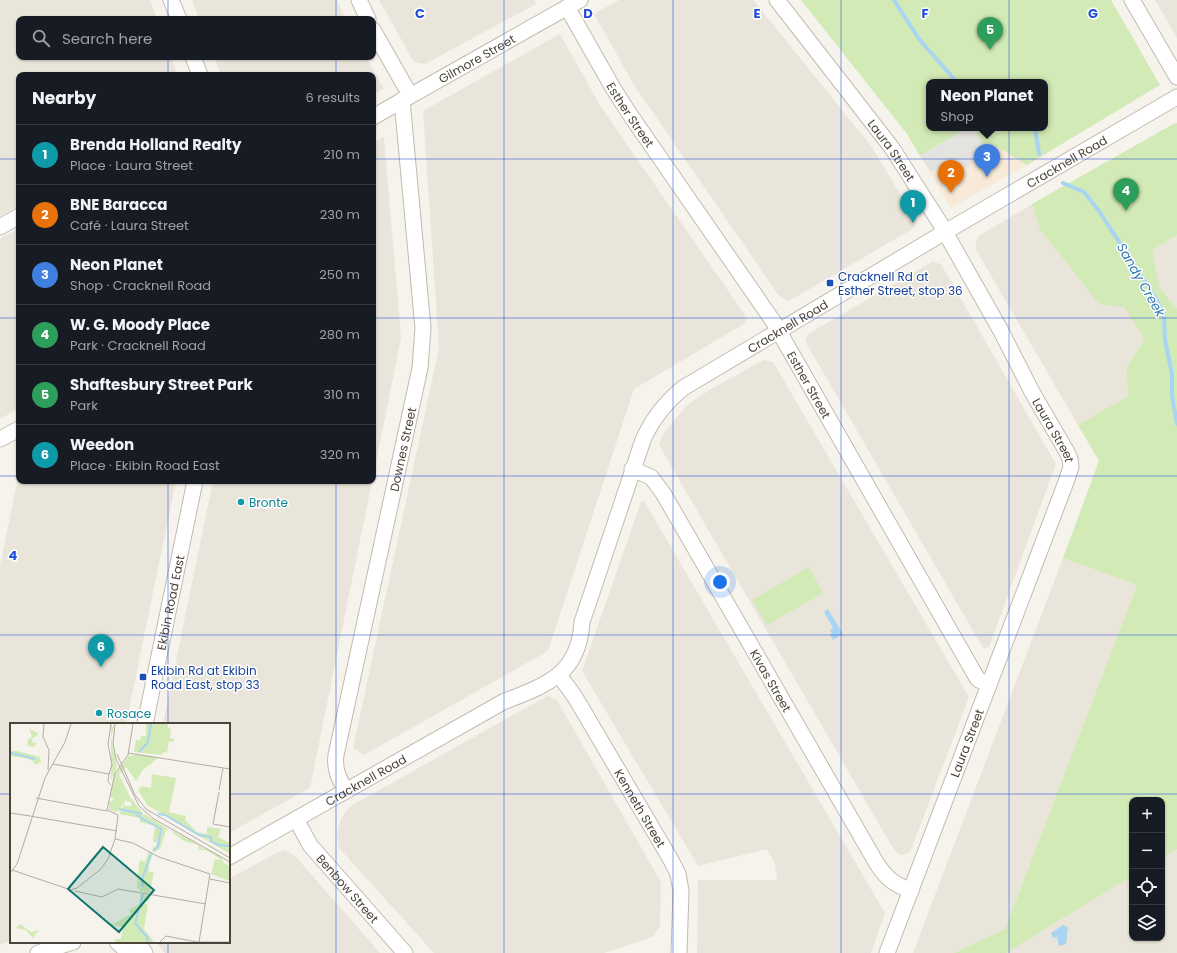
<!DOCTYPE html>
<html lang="en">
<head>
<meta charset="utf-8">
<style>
  body { margin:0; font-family:Poppins,sans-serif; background:#20242c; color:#f1f3f6 }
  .controls { position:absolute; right:12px; bottom:12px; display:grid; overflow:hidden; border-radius:8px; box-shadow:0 1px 3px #0004 }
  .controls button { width:36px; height:36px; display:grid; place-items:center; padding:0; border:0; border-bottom:1px solid #363941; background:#171b24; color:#f1f3f6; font:20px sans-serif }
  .you { position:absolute; left:720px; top:582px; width:14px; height:14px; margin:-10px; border:3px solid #fff; border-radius:50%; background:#1a73e8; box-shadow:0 0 0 6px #1a73e833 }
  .badge { display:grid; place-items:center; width:26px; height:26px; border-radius:50%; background:#fc3f1d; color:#fff; font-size:13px; font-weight:700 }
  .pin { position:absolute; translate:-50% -33px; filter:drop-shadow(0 1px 2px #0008) }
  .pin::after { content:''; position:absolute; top:21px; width:14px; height:12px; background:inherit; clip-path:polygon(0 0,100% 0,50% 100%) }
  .popup { position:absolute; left:926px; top:79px; width:122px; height:52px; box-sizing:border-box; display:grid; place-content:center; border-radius:8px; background:#171b24; filter:drop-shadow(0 1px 3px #0005); font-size:13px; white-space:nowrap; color:#9ea1a6 }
  .popup b { font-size:15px; color:#f1f3f6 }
  .popup::after { content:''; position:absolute; left:50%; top:100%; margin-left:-8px; border:8px solid transparent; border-top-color:#171b24 }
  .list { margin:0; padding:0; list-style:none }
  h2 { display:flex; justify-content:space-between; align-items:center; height:52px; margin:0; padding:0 16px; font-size:17px }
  h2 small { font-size:13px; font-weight:400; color:#9ea1a6 }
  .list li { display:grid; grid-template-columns:26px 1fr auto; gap:12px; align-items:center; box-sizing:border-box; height:60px; padding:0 16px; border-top:1px solid #363941 }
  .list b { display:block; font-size:15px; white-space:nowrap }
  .list p { margin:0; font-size:13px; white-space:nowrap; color:#9ea1a6 }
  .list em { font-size:13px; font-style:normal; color:#9ea1a6 }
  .icon { flex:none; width:22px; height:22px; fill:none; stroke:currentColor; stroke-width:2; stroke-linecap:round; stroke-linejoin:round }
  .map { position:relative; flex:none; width:1177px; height:953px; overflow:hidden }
  .search { position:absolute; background:#171b24; box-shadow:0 1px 3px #0004; left:16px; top:16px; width:360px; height:44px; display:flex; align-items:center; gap:10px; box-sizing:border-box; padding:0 14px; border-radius:8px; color:#9ea1a6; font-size:15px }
  .panel { position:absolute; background:#171b24; box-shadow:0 1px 3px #0004; left:16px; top:72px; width:360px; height:412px; border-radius:8px }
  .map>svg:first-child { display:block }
  .residential { fill:#eae5da }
  .commercial { fill:#f7ead8 }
  .green { fill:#d2eab5 }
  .parking { fill:#e5e3e0 }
  .water { fill:#a9d4f2 }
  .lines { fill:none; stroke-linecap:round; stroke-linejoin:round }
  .stream { stroke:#a9d4f2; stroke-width:4 }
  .minor-casing { stroke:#c2bbae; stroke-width:17 }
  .minor { stroke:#fff; stroke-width:15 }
  .grid { fill:none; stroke:#1d4ed8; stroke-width:1; stroke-opacity:0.55 }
  .transit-dot { fill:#1a4fb4; stroke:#fff; stroke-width:1.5 }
  .culture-dot { fill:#0f9aa8; stroke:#fff; stroke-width:1.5 }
  .labels { text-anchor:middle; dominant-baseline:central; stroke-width:3; stroke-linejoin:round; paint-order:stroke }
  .street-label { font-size:12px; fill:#4b4439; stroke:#fff }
  .transit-label { font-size:12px; fill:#164399; stroke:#fff; text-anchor:start }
  .culture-label { font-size:12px; fill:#0d838f; stroke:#fff; text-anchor:start }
  .water-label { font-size:13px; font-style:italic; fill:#2e7ab2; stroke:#fff }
  .inset-river { fill:none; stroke:#a9d4f2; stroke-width:2 }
  .inset-road { fill:none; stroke:#b2ada4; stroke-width:1 }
  .view { fill:#0f766e; fill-opacity:0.15; stroke:#0f766e; stroke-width:2 }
  .inset-edge { fill:none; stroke:#4b4439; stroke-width:2 }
  .grid-label { font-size:13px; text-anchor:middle; font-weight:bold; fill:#1d4ed8; stroke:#fff; stroke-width:3; stroke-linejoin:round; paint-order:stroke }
</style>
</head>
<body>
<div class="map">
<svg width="1177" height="953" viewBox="0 0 1177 953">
  <rect width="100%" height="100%" fill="#f6f3ec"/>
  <!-- residential -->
  <path class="residential" d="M0,0h150l7,19h-138v38h152l6,18h-158v130l-19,11z
    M192,0h145l8,19h-146z
    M379,0h155l2,4 -111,60 -11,-2z
    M619,0h134l119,147 44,74 -2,7 -125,73 -7,-3 -5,-5 -143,-208 -40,-71z
    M1155,0h22v38z
    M560,34l41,73 146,211 -3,6 -110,65 -86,262 -184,104 -11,-7 86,-400 -16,-237z
    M214,57h152l18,32 -11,6v-20h-152z
    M384,137l17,201 -28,140v-335z
    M1060,188l52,85 65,-38v87l-7,50 -92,53 -103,-177 3,-12z
    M19,228v180l-19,11v-180z
    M932,262l9,2 115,200 -67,183 -6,1 -178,-307 3,-7z
    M764,360l9,2 196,335 -58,153 -4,4 -7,1 -6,-5 -235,-405 6,-14 21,-25 25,-17z
    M19,473v8h157l-50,243h-115v216l-11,5v-379z
    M213,481h159l-62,307 -81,45v-109h-66z
    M644,501l241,412 -14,40h-174l1,-73h79l-2,-16 -8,-15 -69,17 -116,-195 59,-169z
    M1063,558l74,27 -132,344 -51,24h-41z
    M547,696l10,4 104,182 -1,44 -8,11 -48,16h-170l-95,-105 -2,-13 4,-16 8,-12z
    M1177,849v104h-171l126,-77v62h30v-80z
    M285,850l10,6 85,97h-215l-10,-11h74v-63l49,-27z"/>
  <!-- commercial -->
  <path class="commercial" d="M968,128h6l9,16 13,2 31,19 -76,43 -31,-52z"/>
  <!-- green -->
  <path class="green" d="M801,0h310l49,85 -133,80 -31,-19 -13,-2 -9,-16h71v-46h-116v46h39l-48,28 -13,-22z
    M1175,123h2v112l-25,15 7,37 18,22v540l-15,9v-58h-30v76l-126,77h-52l51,-24 132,-344 -74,-27 36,-97 -21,-36 50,-29 -1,-29 18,-28 -21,-32 -25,-3 -59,-75 -8,-25z
    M809,567l14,26 -56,32 -15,-25z"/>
  <!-- parking -->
  <path class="parking" d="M968,128h6l15,26 -32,18 -6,-11 -20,11 -11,-16z"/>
  <!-- water -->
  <path class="water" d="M828,609l15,25 -10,6 -3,-6 2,-1 -2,-3 3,-2 -9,-16z
    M1063,925l5,2 -2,17 -7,2 -2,-9 -4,1 -2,-5z"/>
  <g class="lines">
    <!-- stream -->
    <path class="stream" d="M894,0l25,39 36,41 6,2
      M1035,128l4,26
      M1063,183l21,9 15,19 57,88 8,15 1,26 7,34v22l5,28"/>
    <!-- minor casing -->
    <g class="minor-casing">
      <g id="minor">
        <path d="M171,0l8,19"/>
        <path d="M359,0l9,19"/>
        <path id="s1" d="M777,0l115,148 48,75 61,108 31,61 35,60 3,7 1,8 -5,15 -179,471"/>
        <path d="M1132,0l45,77"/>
        <path id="s2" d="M567,7l46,81 18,28 142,205 204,357 2,2 10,5"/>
        <path d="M373,30l37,65"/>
        <path d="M193,57l7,18"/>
        <path id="s3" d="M373,117l207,-117"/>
        <path d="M0,227l19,-11"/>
        <path d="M0,439l19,-10"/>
        <path id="s4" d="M632,469l19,8 12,16 214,371c10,15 17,20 34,27"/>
        <path id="s5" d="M559,675l16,22 96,163 7,14 3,17 -2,62"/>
        <path id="s6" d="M145,724l50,-243"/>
        <path id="s7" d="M346,791c-7,-12 -12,-22 -10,-36l84,-387 3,-40 -21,-228"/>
        <path id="s8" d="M296,819l14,26 95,108"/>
        <path id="s9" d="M229,857l274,-155c43,-17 76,-27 79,-80l61,-182c9,-21 22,-37 40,-52l262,-156 232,-135"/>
        <path d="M117,942l12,11"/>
        <path d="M137,942l8,11"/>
        <path d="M38,953l35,-11"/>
      </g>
    </g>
    <!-- minor -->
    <use href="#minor" class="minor"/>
  </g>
  <!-- grid -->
  <path class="grid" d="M168,0v19M336,0v19M504,0v953M673,0v953M841,0v953M1009,0v953M168,57v18M336,57v18M0,159h19M373,159h804M0,318h19M373,318h804M0,476h19M373,476h804M168,481v243M336,481v472M0,635h1177M0,794h11M229,794h948M168,942v11"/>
  <!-- markers -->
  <g class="transit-dot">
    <rect x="826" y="279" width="8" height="8" rx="2"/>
    <rect x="139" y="673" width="8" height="8" rx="2"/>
  </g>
  <g class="culture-dot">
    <circle cx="241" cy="502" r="4"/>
    <circle cx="99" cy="713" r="4"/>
  </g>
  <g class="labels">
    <!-- street labels -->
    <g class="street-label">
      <text stroke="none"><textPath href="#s3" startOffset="119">Gilmore Street</textPath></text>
      <text stroke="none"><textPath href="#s2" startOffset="125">Esther Street</textPath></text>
      <text stroke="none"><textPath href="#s1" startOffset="189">Laura Street</textPath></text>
      <text stroke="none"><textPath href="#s9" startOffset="1140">Cracknell Road</textPath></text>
      <text stroke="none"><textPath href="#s9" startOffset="816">Cracknell Road</textPath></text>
      <text stroke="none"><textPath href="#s2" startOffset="449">Esther Street</textPath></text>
      <text stroke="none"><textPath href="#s1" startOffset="513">Laura Street</textPath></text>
      <text stroke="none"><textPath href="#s7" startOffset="351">Downes Street</textPath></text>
      <text stroke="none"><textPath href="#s6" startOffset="124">Ekibin Road East</textPath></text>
      <text stroke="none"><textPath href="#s4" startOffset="257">Kivas Street</textPath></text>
      <text transform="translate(967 743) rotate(-69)">Laura Street</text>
      <text stroke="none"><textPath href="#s9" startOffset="157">Cracknell Road</textPath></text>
      <text stroke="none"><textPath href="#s5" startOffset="156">Kenneth Street</textPath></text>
      <text stroke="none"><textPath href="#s8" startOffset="87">Benbow Street</textPath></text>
    </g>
    <!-- transit labels -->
    <g class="transit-label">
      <text x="838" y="276">Cracknell Rd at<tspan x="838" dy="14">Esther Street, stop 36</tspan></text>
      <text x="151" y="670">Ekibin Rd at Ekibin<tspan x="151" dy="14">Road East, stop 33</tspan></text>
    </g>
    <!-- culture labels -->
    <g class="culture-label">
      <text x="249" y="502">Bronte</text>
      <text x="107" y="713">Rosace</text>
    </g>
    <!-- water labels -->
    <g class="water-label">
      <text transform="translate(1141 280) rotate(60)">Sandy Creek</text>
    </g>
  </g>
  <!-- overview -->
  <g transform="translate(10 723)">
    <rect width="220" height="220" fill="#f6f3ec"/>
    <path d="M101,1l2,3 2,-3 -4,13 6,31 -6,12zM136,1h22v4l3,1 -1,9 4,1 -1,3 -4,-1 -2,12 -4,-1 -1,3 -28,-3 2,-12h4l1,-4h5zM19,5l10,6 -7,5 1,4h4l-3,4 -7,-1 1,-7 4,-2zM7,28l23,6 1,4 -3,3h-4v-3l-9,-3 -15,-2 1,-5zM126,32l23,2 -16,13 -7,11 -10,-14 -7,7 11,23 13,16 -2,2 4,-1 24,16h-3l-6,19 -6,3 -2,-5 4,1 1,-6h-4l2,-16 -15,-4v-4l-21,-4 6,-11v3h7l-2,-5 -4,1 2,-5 -11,15 -8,-2v-8l5,-2 -4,-4 4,-19 15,-21zM142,51l24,4 -7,34 17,4 -1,4 12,12 10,2v-7l14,2 -3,8 12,6v11l-83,-49 -9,-15 4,-4 9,2zM162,109l1,-1 26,14 4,4 1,-1 17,9 3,6 6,3v15l-19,-7 4,-15 7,1 -16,-10h-7l-1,-5 -14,-4zM139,128l4,3 -4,11v7h5l-4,21 -9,-1 -4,-5 2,-23 1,-4 5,2zM130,171l10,2 -1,5 -6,1 5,3 -4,24 10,13h-39l1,-3h5l2,-12 -18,-3h8l18,-10 -2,-4 11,-6zM10,201l11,8 8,-2 -6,8 -7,-8 -10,-2z" fill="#d2eab5"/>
    <path class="inset-river" d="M129,29l9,-10 3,-18M1,30l24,6M109,86l23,5M148,91l7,1 34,20 12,2v4l7,4 12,1M126,92l25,14 -3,17 -5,5M133,164l-1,-8 9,-25M133,171l-8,29 12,14 1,5"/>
    <path class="inset-road" d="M34,1l-1,13 6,13 -1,20M105,1l-2,19 3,16 23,47 15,13 76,43M118,30l102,16M107,31l18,41 11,14 84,49M43,41l56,10M99,50l-1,9 3,3M105,50l-8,37 11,5 -3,24 18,4 26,14 51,17 -11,68M99,51l3,-9 -4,-21 3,-20M105,51l13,-19 5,-31M209,67l4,-22M209,69l-6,32 17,3M26,75l71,13M0,90l20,3M20,93l87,15M2,147l59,20M0,150l7,-9 28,-86 20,-36 6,-18M200,156l20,4M60,167l7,-2 24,-19 7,-10 7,-20M65,168l27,6 16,-8 88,15M150,219l6,-6 31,6h33"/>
    <path class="view" d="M93,124l51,43 -35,42 -51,-43z"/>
    <rect width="220" height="220" class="inset-edge"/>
  </g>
  <g class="grid-label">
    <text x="420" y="18">C</text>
    <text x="588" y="18">D</text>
    <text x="757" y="18">E</text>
    <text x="925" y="18">F</text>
    <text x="1093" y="18">G</text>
    <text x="13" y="560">4</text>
  </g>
</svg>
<div class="controls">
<button>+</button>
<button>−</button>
<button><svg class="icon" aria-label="locate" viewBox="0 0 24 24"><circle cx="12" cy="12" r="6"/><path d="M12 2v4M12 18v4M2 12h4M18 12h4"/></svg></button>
<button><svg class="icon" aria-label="layers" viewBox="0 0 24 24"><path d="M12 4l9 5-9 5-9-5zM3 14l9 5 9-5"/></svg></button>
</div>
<div class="you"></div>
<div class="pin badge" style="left:913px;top:223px;background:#0f9aa8">1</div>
<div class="pin badge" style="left:951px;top:193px;background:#e8710a">2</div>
<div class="pin badge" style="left:987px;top:177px;background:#3f7fe0">3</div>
<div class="popup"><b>Neon Planet</b>Shop</div>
<div class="pin badge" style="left:1126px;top:211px;background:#2e9e5b">4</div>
<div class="pin badge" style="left:990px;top:50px;background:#2e9e5b">5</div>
<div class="pin badge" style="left:101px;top:667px;background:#0f9aa8">6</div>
<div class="search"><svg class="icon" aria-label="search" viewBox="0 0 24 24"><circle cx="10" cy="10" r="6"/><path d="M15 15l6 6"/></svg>Search here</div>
<section class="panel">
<h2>Nearby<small>6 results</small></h2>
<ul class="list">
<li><span class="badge" style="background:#0f9aa8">1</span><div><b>Brenda Holland Realty</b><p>Place · Laura Street</p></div><em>210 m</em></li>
<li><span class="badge" style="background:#e8710a">2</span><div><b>BNE Baracca</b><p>Café · Laura Street</p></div><em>230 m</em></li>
<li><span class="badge" style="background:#3f7fe0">3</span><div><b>Neon Planet</b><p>Shop · Cracknell Road</p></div><em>250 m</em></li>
<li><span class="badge" style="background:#2e9e5b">4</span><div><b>W. G. Moody Place</b><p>Park · Cracknell Road</p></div><em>280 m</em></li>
<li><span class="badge" style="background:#2e9e5b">5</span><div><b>Shaftesbury Street Park</b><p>Park</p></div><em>310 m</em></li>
<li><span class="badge" style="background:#0f9aa8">6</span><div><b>Weedon</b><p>Place · Ekibin Road East</p></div><em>320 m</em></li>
</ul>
</section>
</div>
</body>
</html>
